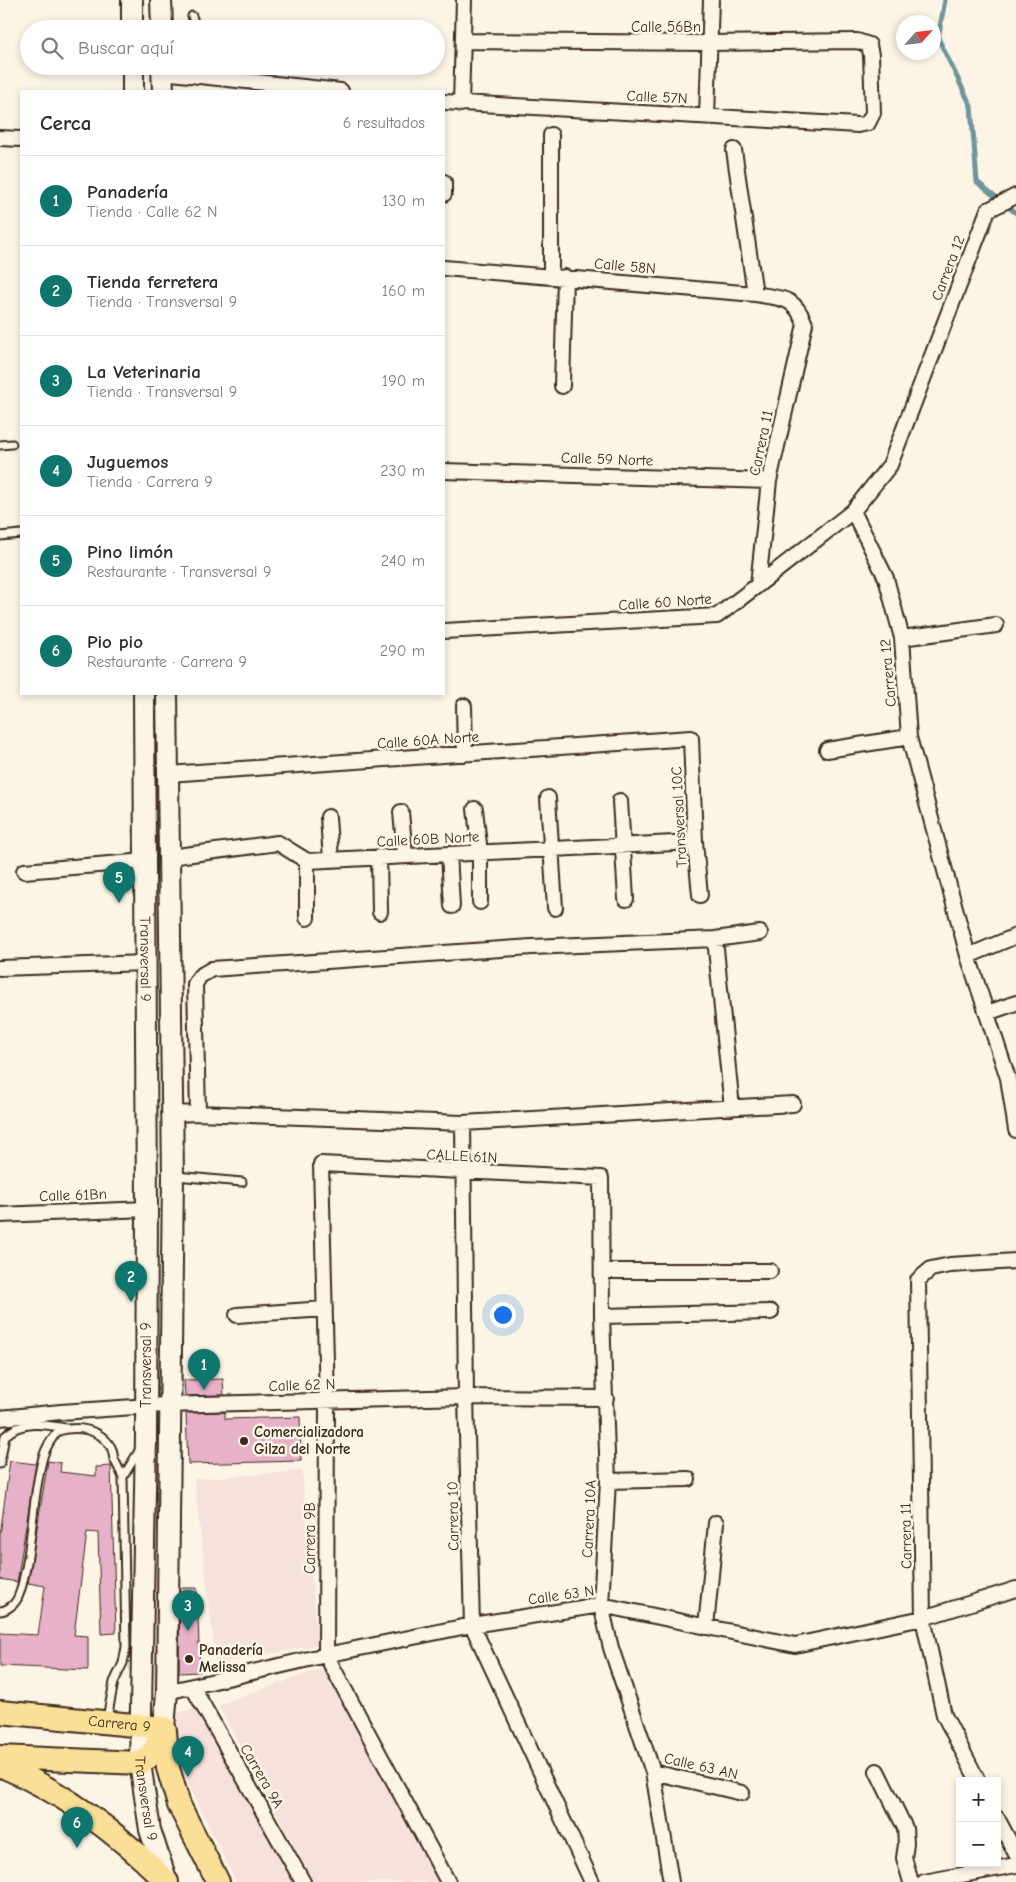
<!DOCTYPE html>
<html lang="es">
<head>
<meta charset="utf-8">
<style>
  body { margin:0; font-family:"Comic Neue",sans-serif; background:#f2f2f3; color:#2b2b33 }
  .controls { position:absolute; right:15px; bottom:15px; display:grid; overflow:hidden; border-radius:0px; box-shadow:0 2px 8px #0003 }
  .controls button { width:45px; height:45px; display:grid; place-items:center; padding:0; border:0; border-bottom:1px solid #e1e1e2; background:#fff; color:#2b2b33; font:25px sans-serif }
  .compass { position:absolute; left:896px; top:15px; width:45px; height:45px; border-radius:50%; background:#fff; box-shadow:0 2px 8px #0003; rotate:63deg }
  .you { position:absolute; left:502px; top:1314px; width:18px; height:18px; margin:-12px; border:4px solid #fff; border-radius:50%; background:#1a73e8; box-shadow:0 0 0 8px #1a73e833 }
  .badge { display:grid; place-items:center; width:32px; height:32px; border-radius:50%; background:#0f766e; color:#fff; font-size:16px; font-weight:700 }
  .pin { position:absolute; translate:-50% -41px; filter:drop-shadow(0 1px 2px #0008) }
  .pin::after { content:''; position:absolute; top:26px; width:18px; height:15px; background:inherit; clip-path:polygon(0 0,100% 0,50% 100%) }
  .list { margin:0; padding:0; list-style:none }
  h2 { display:flex; justify-content:space-between; align-items:center; height:65px; margin:0; padding:0 20px; font-size:21px }
  h2 small { font-size:16px; font-weight:400; color:#7c7c81 }
  .list li { display:grid; grid-template-columns:32px 1fr auto; gap:15px; align-items:center; box-sizing:border-box; height:90px; padding:0 20px; border-top:1px solid #e1e1e2 }
  .list b { display:block; font-size:19px; white-space:nowrap }
  .list p { margin:0; font-size:16px; white-space:nowrap; color:#7c7c81 }
  .list em { font-size:16px; font-style:normal; color:#7c7c81 }
  .icon { flex:none; width:28px; height:28px; fill:none; stroke:currentColor; stroke-width:2; stroke-linecap:round; stroke-linejoin:round }
  .map { position:relative; flex:none; width:1016px; height:1882px; overflow:hidden }
  .search { position:absolute; background:#fff; box-shadow:0 2px 8px #0003; left:20px; top:20px; width:425px; height:55px; display:flex; align-items:center; gap:12px; box-sizing:border-box; padding:0 18px; border-radius:28px; color:#7c7c81; font-size:19px }
  .panel { position:absolute; background:#fff; box-shadow:0 2px 8px #0003; left:20px; top:90px; width:425px; height:605px; border-radius:0px }
  .map>svg:first-child { display:block }
  .built { fill:#f6e1dc }
  .lines { fill:none; stroke-linecap:round; stroke-linejoin:round }
  .stream { stroke:#6d959b; stroke-width:5 }
  .building { fill:#e7b1c8; stroke:#3b2a1e }
  .lane-casing { stroke:#3b2a1e; stroke-width:11 }
  .street-casing { stroke:#3b2a1e; stroke-width:18 }
  .secondary-casing { stroke:#3b2a1e; stroke-width:24 }
  .primary-casing { stroke:#3b2a1e; stroke-width:26 }
  .lane { stroke:#fcf5e5; stroke-width:7 }
  .street { stroke:#fcf5e5; stroke-width:14 }
  .secondary { stroke:#fcf5e5; stroke-width:20 }
  .primary { stroke:#fbdf96; stroke-width:22 }
  .poi-dot { fill:#3b2a1e; stroke:#fcf5e5; stroke-width:2 }
  .labels { text-anchor:middle; dominant-baseline:central; stroke-width:5; stroke-linejoin:round; paint-order:stroke }
  .street-label { font-size:15px; fill:#3b2a1e; stroke:#fcf5e5 }
  .poi-label { font-size:15px; font-weight:bold; fill:#3b2a1e; stroke:#fcf5e5; text-anchor:start }
</style>
</head>
<body>
<div class="map">
<svg width="1016" height="1882" viewBox="0 0 1016 1882">
  <rect width="100%" height="100%" fill="#fcf5e5"/>
  <filter id="ink" filterUnits="userSpaceOnUse"><feTurbulence type="fractalNoise" baseFrequency=".02" numOctaves="2"/><feDisplacementMap in="SourceGraphic" scale="10" xChannelSelector="R" yChannelSelector="G"/><feConvolveMatrix kernelMatrix="1 2 1 2 8 2 1 2 1" color-interpolation-filters="sRGB"/></filter>
  <g filter="url(#ink)">
    <!-- built -->
    <path class="built" d="M302,1471l16,174 -102,19 -22,-185z
      M323,1668l116,214h-125l-96,-177z
      M196,1708l98,174h-58l-56,-115 -3,-54z"/>
    <g class="lines">
      <!-- stream -->
      <path class="stream" d="M945,0l-7,38 33,68 6,76 39,31"/>
    </g>
    <!-- building -->
    <path class="building" d="M223,1379l1,16 -39,1 -1,-16z
      M225,1412v7l75,-2 1,44 -113,3 -2,-51z
      M10,1461l26,3 -19,118 -17,-3v-44z
      M48,1461l13,2 -1,9 36,4v-9l15,-1 5,167 -15,1 -3,-101 -11,-1 -13,103 14,1v34l-88,-4v-33l38,2 7,-49 -17,-3z
      M180,1588h17l3,84 -21,1z"/>
    <g class="lines">
      <!-- lane casing -->
      <g class="lane-casing">
        <path id="lane" d="M192,16l3,9 3,4
          M227,66l2,13
          M0,445l12,-1
          M0,536l21,-2
          M176,1176l66,6
          M0,1464l5,-28c17,-16 39,-12 61,-8
          M0,1611c5,0 13,-5 16,-10 6,-9 7,-22 10,-33 7,-37 7,-75 17,-111 3,-10 8,-18 15,-26 19,-5 42,-3 53,16 2,4 2,8 3,12 3,6 6,12 9,18
          M107,1718l7,-36 9,-19 3,-16 -3,-170 17,-28"/>
      </g>
      <!-- street casing -->
      <g class="street-casing">
        <path id="street" d="M162,72l179,19
          M444,102l414,23 10,-2 5,-10 -2,-58 -2,-10 -12,-4 -148,2 -246,-2
          M461,104l3,-104
          M707,116l4,-116
          M0,138l21,1
          M734,150l21,144
          M444,182v12
          M444,268l311,26c26,5 39,1 50,30l-36,157 -11,104
          M551,276v-141
          M562,386l3,-109
          M444,471l325,10
          M853,511l33,67 16,60 7,99 59,219 40,122 8,52
          M444,631l273,-15 41,-31 95,-74 37,-46 98,-255 28,-14
          M902,638l94,-13
          M464,706l1,48
          M827,750l82,-13
          M168,774l523,-36 4,104 5,53
          M548,798l7,110
          M620,801l6,98
          M475,809l5,44v49
          M401,812l4,44
          M328,817l3,43
          M449,854l3,52
          M169,857l109,-14 29,18 388,-19
          M379,857l1,55
          M307,861v57
          M24,871l122,-10
          M715,939l17,169
          M968,956l48,-20
          M0,968l146,-5
          M987,1013l29,-10
          M198,1113l-3,-129 5,-8 12,-7 320,-22 183,-8 45,-6
          M173,1114l25,-1 265,10 330,-19
          M463,1123l3,274 6,228 120,257
          M0,1215l147,-6
          M602,1271h168
          M237,1315l88,-6
          M602,1316l169,-4
          M0,1418l61,-6 103,-7 302,-8 140,1
          M608,1481l80,-2
          M706,1627l10,-104
          M192,1686l111,196
          M167,1692l159,-37 146,-30 129,-20 194,40 128,-27 93,-29
          M877,1771l28,57 1,16 -2,14 7,24
          M653,1772l89,21
          M978,1781l-34,-66 -21,-97 -5,-338 13,-11 19,-4 66,-4
          M997,1818l19,36
          M448,1882l-122,-227 1,-254 -6,-237 280,14 1,138 6,165 -7,124 10,43 42,124 18,110
          M924,1882l92,-17"/>
      </g>
      <!-- secondary casing -->
      <g class="secondary-casing">
        <g id="secondary">
          <path d="M132,0v29"/>
          <path d="M161,0l1,29"/>
          <path d="M133,66v25"/>
          <path d="M162,66l1,25"/>
          <path id="s1" d="M144,694l3,515 -1,226 -6,328 10,67 17,52"/>
          <path d="M164,1728l3,-36 6,-516 -6,-482"/>
        </g>
      </g>
      <!-- primary casing -->
      <g class="primary-casing">
        <g id="primary">
          <path id="s2" d="M0,1712l164,16"/>
          <path d="M165,1731l3,37 11,37 39,77"/>
          <path d="M0,1757l140,6c15,-8 18,-20 24,-35"/>
          <path d="M0,1765c64,27 118,68 167,117"/>
        </g>
      </g>
      <!-- lane -->
      <use href="#lane" class="lane"/>
      <!-- street -->
      <use href="#street" class="street"/>
      <!-- secondary -->
      <use href="#secondary" class="secondary"/>
      <!-- primary -->
      <use href="#primary" class="primary"/>
    </g>
  </g>
  <!-- markers -->
  <g class="poi-dot">
    <circle cx="244" cy="1441" r="5"/>
    <circle cx="189" cy="1659" r="5"/>
  </g>
  <g class="labels">
    <!-- street labels -->
    <g class="street-label">
      <text x="666" y="27">Calle 56Bn</text>
      <text transform="translate(657 97) rotate(3)">Calle 57N</text>
      <text transform="translate(625 266) rotate(5)">Calle 58N</text>
      <text transform="translate(948 268) rotate(-69)">Carrera 12</text>
      <text transform="translate(761 443) rotate(-78)">Carrera 11</text>
      <text transform="translate(607 459) rotate(2)">Calle 59 Norte</text>
      <text transform="translate(665 602) rotate(-4)">Calle 60 Norte</text>
      <text transform="translate(888 673) rotate(-95)">Carrera 12</text>
      <text transform="translate(428 740) rotate(-4)">Calle 60A Norte</text>
      <text transform="translate(679 817) rotate(-93)">Transversal 10C</text>
      <text transform="translate(428 839) rotate(-3)">Calle 60B Norte</text>
      <text stroke="none"><textPath href="#s1" startOffset="265">Transversal 9</textPath></text>
      <text transform="translate(462 1156) rotate(3)">CALLE 61N</text>
      <text transform="translate(73 1195) rotate(-2)">Calle 61Bn</text>
      <text transform="translate(146 1365) rotate(-90)">Transversal 9</text>
      <text transform="translate(302 1385) rotate(-2)">Calle 62 N</text>
      <text transform="translate(453 1516) rotate(-91)">Carrera 10</text>
      <text transform="translate(589 1519) rotate(-87)">Carrera 10A</text>
      <text transform="translate(906 1536) rotate(-91)">Carrera 11</text>
      <text transform="translate(310 1538) rotate(-90)">Carrera 9B</text>
      <text transform="translate(561 1595) rotate(-8)">Calle 63 N</text>
      <text stroke="none"><textPath href="#s2" startOffset="120">Carrera 9</textPath></text>
      <text transform="translate(701 1766) rotate(13)">Calle 63 AN</text>
      <text transform="translate(262 1776) rotate(60)">Carrera 9A</text>
      <text stroke="none"><textPath href="#s1" startOffset="1105">Transversal 9</textPath></text>
    </g>
    <!-- poi labels -->
    <g class="poi-label">
      <text x="254" y="1432">Comercializadora<tspan x="254" dy="17">Gilza del Norte</tspan></text>
      <text x="199" y="1650">Panadería<tspan x="199" dy="17">Melissa</tspan></text>
    </g>
  </g>
</svg>
<div class="controls">
<button>+</button>
<button>−</button>
</div>
<svg class="compass" viewBox="-18 -18 36 36"><path d="M0-13l5 13h-10z" fill="#e53935"/><path d="M0 13l5-13h-10z" fill="#7c7c81"/></svg>
<div class="you"></div>
<div class="pin badge" style="left:204px;top:1390px">1</div>
<div class="pin badge" style="left:131px;top:1302px">2</div>
<div class="pin badge" style="left:188px;top:1631px">3</div>
<div class="pin badge" style="left:188px;top:1777px">4</div>
<div class="pin badge" style="left:119px;top:903px">5</div>
<div class="pin badge" style="left:77px;top:1848px">6</div>
<div class="search"><svg class="icon" aria-label="search" viewBox="0 0 24 24"><circle cx="10" cy="10" r="6"/><path d="M15 15l6 6"/></svg>Buscar aquí</div>
<section class="panel">
<h2>Cerca<small>6 resultados</small></h2>
<ul class="list">
<li><span class="badge">1</span><div><b>Panadería</b><p>Tienda · Calle 62 N</p></div><em>130 m</em></li>
<li><span class="badge">2</span><div><b>Tienda ferretera</b><p>Tienda · Transversal 9</p></div><em>160 m</em></li>
<li><span class="badge">3</span><div><b>La Veterinaria</b><p>Tienda · Transversal 9</p></div><em>190 m</em></li>
<li><span class="badge">4</span><div><b>Juguemos</b><p>Tienda · Carrera 9</p></div><em>230 m</em></li>
<li><span class="badge">5</span><div><b>Pino limón</b><p>Restaurante · Transversal 9</p></div><em>240 m</em></li>
<li><span class="badge">6</span><div><b>Pio pio</b><p>Restaurante · Carrera 9</p></div><em>290 m</em></li>
</ul>
</section>
</div>
</body>
</html>
